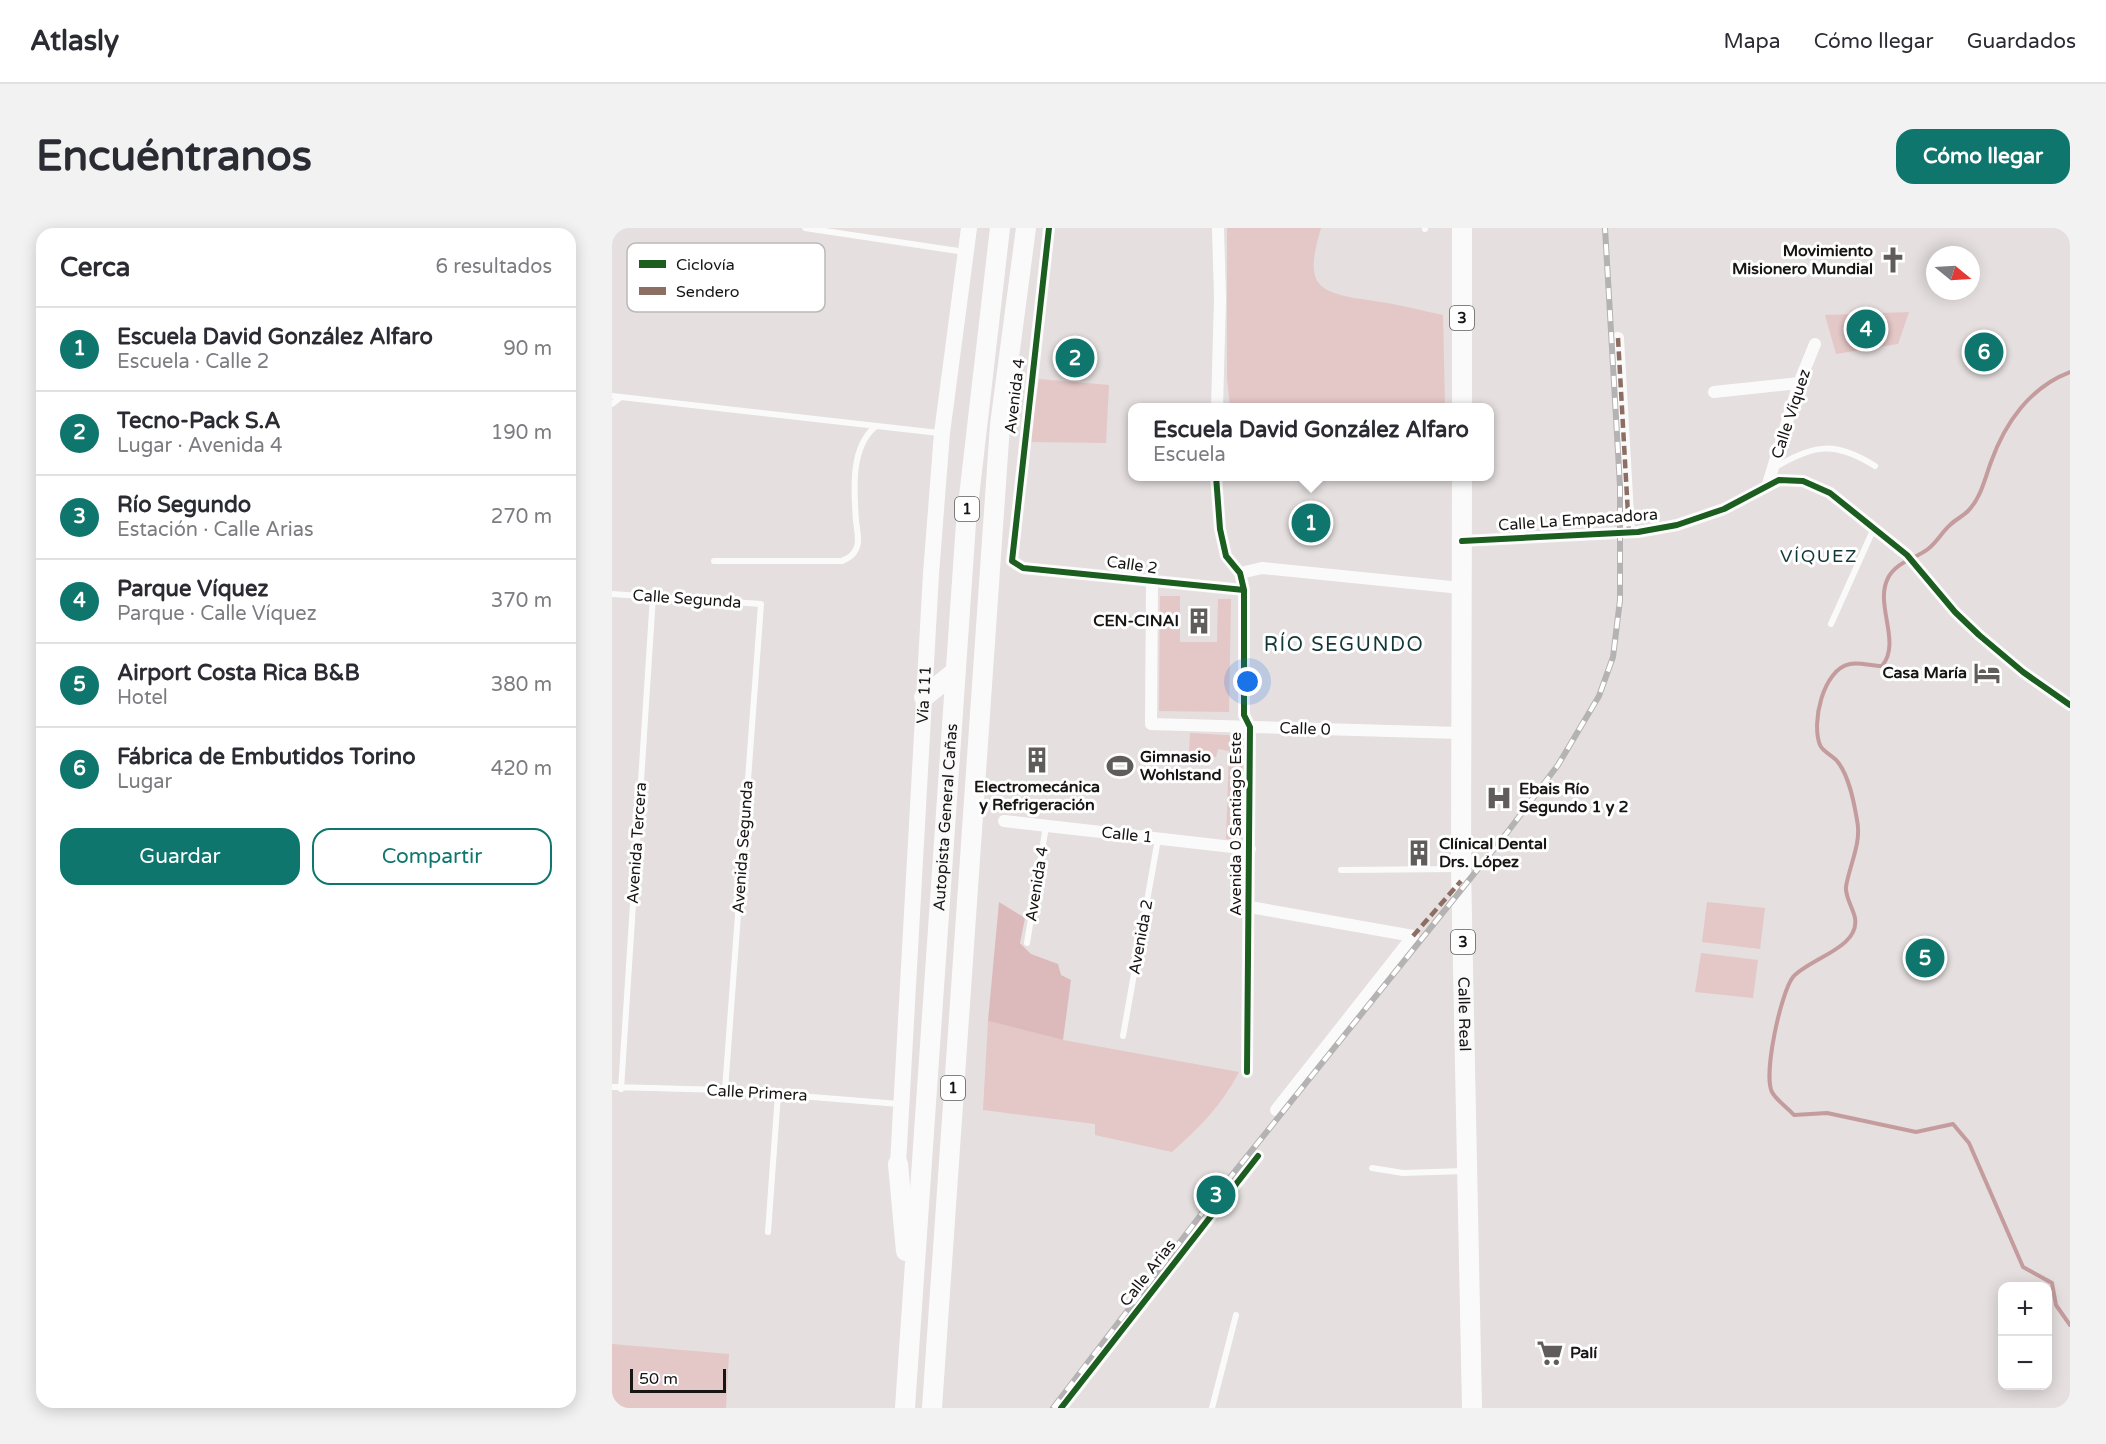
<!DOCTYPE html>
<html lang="es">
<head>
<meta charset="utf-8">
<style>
  body { margin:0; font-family:"Varela Round",sans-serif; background:#f2f2f3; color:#2b2b33 }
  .controls { position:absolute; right:18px; bottom:18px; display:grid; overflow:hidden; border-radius:12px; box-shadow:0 3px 15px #0003 }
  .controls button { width:54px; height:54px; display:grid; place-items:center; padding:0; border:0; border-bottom:2px solid #e1e1e2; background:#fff; color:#2b2b33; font:30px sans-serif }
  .compass { position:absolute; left:1314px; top:18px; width:54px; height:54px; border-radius:50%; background:#fff; box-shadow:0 3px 15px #0003; rotate:108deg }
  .scale { position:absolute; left:18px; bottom:15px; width:96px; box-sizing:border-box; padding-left:6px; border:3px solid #181515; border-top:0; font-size:16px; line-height:21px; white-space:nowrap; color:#181515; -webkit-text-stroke:4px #fff; paint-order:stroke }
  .you { position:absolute; left:636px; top:454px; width:21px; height:21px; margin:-15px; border:4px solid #fff; border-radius:50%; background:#1a73e8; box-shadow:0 0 0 9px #1a73e833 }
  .badge { display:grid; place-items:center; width:39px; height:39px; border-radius:50%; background:#0f766e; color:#fff; font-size:20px; font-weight:700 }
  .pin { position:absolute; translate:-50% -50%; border:3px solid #fff; box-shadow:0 2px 6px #0006 }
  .popup { position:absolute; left:516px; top:175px; width:366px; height:78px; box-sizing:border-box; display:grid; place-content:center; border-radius:12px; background:#fff; filter:drop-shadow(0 2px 4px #0005); font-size:20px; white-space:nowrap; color:#7c7c81 }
  .popup b { font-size:22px; color:#2b2b33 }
  .popup::after { content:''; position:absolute; left:50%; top:100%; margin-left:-12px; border:12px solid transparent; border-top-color:#fff }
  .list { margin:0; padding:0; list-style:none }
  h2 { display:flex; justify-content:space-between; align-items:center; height:78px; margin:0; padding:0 24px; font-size:26px }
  h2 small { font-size:20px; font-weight:400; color:#7c7c81 }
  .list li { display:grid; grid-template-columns:39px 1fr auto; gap:18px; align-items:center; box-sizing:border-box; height:84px; padding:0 24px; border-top:2px solid #e1e1e2 }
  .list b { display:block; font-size:22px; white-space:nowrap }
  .list p { margin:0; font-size:20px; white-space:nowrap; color:#7c7c81 }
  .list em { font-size:20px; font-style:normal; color:#7c7c81 }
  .actions { display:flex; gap:12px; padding:18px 24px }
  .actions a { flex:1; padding:14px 0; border:2px solid #0f766e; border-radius:18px; text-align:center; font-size:21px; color:#0f766e }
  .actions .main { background:#0f766e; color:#fff }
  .map { position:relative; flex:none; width:1458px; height:1180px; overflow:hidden; border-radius:18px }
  header { display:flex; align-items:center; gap:36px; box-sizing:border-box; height:84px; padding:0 30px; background:#fff; border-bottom:2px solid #e1e1e2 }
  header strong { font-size:28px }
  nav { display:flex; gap:33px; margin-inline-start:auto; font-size:21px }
  .intro { display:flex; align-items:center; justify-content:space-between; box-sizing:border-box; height:144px; padding:0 36px }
  h1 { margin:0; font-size:42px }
  .button { padding:15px 27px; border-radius:18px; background:#0f766e; color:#fff; font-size:21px; font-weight:700 }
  main { display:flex; gap:36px; padding:0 36px }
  aside { flex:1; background:#fff; border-radius:18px; box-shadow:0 3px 15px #0003 }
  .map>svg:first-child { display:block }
  .green { fill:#e4c7c7 }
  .forest { fill:#dcbabb }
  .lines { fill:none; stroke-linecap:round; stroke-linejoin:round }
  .stream { stroke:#c59c9e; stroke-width:4 }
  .service { stroke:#fbfafa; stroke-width:6 }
  .minor { stroke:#fbfafa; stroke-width:12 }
  .secondary { stroke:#fbfafa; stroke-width:16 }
  .primary { stroke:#fbfafa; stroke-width:20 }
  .trunk { stroke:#fbfafa; stroke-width:20 }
  .rail-casing { stroke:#b4b2b2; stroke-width:6 }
  .rail { stroke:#fff; stroke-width:4; stroke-dasharray:11; stroke-linecap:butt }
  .quiet { stroke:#8d6e63; stroke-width:4.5; stroke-dasharray:9 4.5; stroke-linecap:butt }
  .cycleway-casing { stroke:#fff; stroke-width:10 }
  .cycleway { stroke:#1b5e20; stroke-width:6 }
  .labels { text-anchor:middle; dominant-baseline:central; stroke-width:6; stroke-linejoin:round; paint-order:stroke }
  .shield { fill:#fff; stroke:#5d5b5b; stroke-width:1.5 }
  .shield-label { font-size:15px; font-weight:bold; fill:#181515 }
  .poi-label { font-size:16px; font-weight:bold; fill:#181515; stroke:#fff; text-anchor:start }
  .street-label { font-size:16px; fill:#181515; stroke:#fff }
  .neighbourhood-label { font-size:18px; letter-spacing:1.5px; fill:#133637; stroke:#fff }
  .quarter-label { font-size:20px; letter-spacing:1.5px; fill:#133637; stroke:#fff }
  .key { fill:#fff; stroke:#bab9b9; stroke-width:1.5 }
  .key-label { font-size:16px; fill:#181515 }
</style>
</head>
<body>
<header>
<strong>Atlasly</strong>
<nav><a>Mapa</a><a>Cómo llegar</a><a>Guardados</a></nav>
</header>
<div class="intro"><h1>Encuéntranos</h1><a class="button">Cómo llegar</a></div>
<main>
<aside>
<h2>Cerca<small>6 resultados</small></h2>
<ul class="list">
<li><span class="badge">1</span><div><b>Escuela David González Alfaro</b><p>Escuela · Calle 2</p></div><em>90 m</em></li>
<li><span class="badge">2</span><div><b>Tecno-Pack S.A</b><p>Lugar · Avenida 4</p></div><em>190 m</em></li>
<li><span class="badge">3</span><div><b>Río Segundo</b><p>Estación · Calle Arias</p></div><em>270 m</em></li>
<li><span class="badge">4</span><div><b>Parque Víquez</b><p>Parque · Calle Víquez</p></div><em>370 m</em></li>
<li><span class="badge">5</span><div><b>Airport Costa Rica B&amp;B</b><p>Hotel</p></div><em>380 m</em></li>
<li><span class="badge">6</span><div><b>Fábrica de Embutidos Torino</b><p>Lugar</p></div><em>420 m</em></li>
</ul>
<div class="actions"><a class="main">Guardar</a><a>Compartir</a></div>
</aside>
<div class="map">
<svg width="1458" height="1180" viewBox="0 0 1458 1180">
  <rect width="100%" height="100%" fill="#e5dfdf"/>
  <!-- green -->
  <path class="green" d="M615,0h94c-18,60 -4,65 53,73 23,3 46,9 69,14l2,92h-215l-3,-29z
    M1297,84l-11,32 -62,10 -11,-39z
    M427,151l70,6 -3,58 -78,-1z
    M548,368h20v46h37l1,-43h13l-2,113 -70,-1z
    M578,505l53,3 -2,104 -15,-1 3,-88 -11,-2 -2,8 -23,-1v-4h-4z
    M1095,674l58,6 -5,41 -58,-7z
    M1089,725l57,7 -5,38 -58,-6z
    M376,793l75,19 176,32c-17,33 -40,56 -67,80l-77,-17v-11l-112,-14z
    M0,1116l117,10 -3,54h-114z"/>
  <!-- forest -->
  <path class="forest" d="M387,674l26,16 -5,25 11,11 27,10 3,11 10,5 -8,60 -75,-19z"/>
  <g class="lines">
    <!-- stream -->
    <path class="stream" d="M1458,144c-40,15 -65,51 -79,90 -6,16 -10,36 -23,49 -5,5 -13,9 -18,14 -8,7 -13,17 -22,24 -13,10 -32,13 -40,29 -14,27 14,64 -6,88 -10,0 -23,-4 -32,-2 -27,5 -39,59 -30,81 3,7 12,10 17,16 12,14 17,41 20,59 5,23 -8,46 -11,67 -1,10 7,21 9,31 5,30 -45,40 -62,59 -12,15 -30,97 -21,115 4,8 16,16 22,23l33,-2 89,19 37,-8 16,19 54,124 29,16 4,22 14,20"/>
    <!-- service -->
    <path class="service" d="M193,0l160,24
      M813,1v-1
      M0,168l327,37
      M0,176l9,-7
      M1162,240c40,-24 61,-27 101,-2
      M102,333h128c6,-3 11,-5 14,-12 4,-7 1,-19 0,-28 -2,-30 -6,-73 19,-94
      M0,366l149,10 -36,486
      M1219,396l43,-96
      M729,642l116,-1
      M415,715l19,-117
      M511,808l35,-197
      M0,859l113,3 174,14
      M9,861l32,-493
      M760,940l31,5 61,-2
      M156,1004l10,-138
      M600,1180l24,-93"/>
    <!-- minor -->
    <path class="minor" d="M437,0l-37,333 11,7 221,22
      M1006,110l11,194
      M1102,164l85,-9
      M605,180l3,-110 -2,-70
      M604,248l4,53 6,27 14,17 4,17v125l6,12 -3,345
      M1156,256l31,-101 16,-39
      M850,313l176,-9 39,-7 47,-16 55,-29 24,1 27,12 77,62 48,57 24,23 44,37 47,33
      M628,345l22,-5 199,20
      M540,354l-1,142 308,9
      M392,593l246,28
      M638,679l163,29 -137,174
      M449,1180l197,-252"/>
    <!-- secondary -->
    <path class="secondary" id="s1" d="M286,936l33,-590 11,-141 27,-205"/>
    <!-- primary -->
    <g class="primary">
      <path d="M850,180v-180"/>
      <path id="s2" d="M850,248l-1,393 11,539"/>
    </g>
    <!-- trunk -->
    <g class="trunk">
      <path d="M312,469l31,-25"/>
      <path d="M286,936l8,87"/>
      <path id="s3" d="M293,1180l61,-885 34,-295"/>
      <path d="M320,1180l68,-983 26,-197"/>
    </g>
    <!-- rail casing -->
    <g class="rail-casing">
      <path id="rail" d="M441,1180l163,-213 290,-361 52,-69 41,-69 14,-39 7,-57v-114l-15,-258"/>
    </g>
    <!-- rail -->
    <use href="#rail" class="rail"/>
    <!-- quiet -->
    <path class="quiet" d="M1006,110l11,194
      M801,708l48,-55"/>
    <!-- cycleway casing -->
    <g class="cycleway-casing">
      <path id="cycleway" d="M437,0l-37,333 11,7 221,22
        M604,248l4,53 6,27 14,17 4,17v125l6,12 -3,345
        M850,313l176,-9 39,-7 47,-16 55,-29 24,1 27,12 77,62 48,57 24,23 44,37 47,33
        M449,1180l197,-252"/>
    </g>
    <!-- cycleway -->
    <use href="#cycleway" class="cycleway"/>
  </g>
  <!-- icons -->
  <defs>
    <g id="church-bare" transform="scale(2.07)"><path d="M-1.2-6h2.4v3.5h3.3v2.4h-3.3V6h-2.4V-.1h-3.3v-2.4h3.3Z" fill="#605c5c" stroke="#fff" stroke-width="2.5" paint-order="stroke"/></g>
    <g id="building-bare" transform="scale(2.07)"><path d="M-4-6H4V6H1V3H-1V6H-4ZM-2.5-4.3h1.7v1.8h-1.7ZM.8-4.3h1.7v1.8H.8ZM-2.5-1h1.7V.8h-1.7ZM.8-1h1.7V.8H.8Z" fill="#605c5c" stroke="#fff" stroke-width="2.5" paint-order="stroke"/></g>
    <g id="hotel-bare" transform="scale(2.07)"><path d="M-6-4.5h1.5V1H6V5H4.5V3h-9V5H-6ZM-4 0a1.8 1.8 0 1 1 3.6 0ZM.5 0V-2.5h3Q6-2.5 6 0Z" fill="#605c5c" stroke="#fff" stroke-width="2.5" paint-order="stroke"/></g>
    <g id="stadium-bare" transform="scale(2.07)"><path d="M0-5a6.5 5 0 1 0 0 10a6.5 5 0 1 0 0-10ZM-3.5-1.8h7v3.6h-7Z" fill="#605c5c" stroke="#fff" stroke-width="2.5" paint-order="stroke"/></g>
    <g id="hospital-bare" transform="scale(2.07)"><path d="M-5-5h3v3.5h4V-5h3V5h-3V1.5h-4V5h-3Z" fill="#605c5c" stroke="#fff" stroke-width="2.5" paint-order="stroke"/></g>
    <g id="supermarket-bare" transform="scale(2.07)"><path d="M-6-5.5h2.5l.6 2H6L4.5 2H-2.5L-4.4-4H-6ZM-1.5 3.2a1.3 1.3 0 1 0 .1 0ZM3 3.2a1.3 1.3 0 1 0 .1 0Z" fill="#605c5c" stroke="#fff" stroke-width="2.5" paint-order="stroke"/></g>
  </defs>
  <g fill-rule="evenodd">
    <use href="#church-bare" x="1281" y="32"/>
    <use href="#building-bare" x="587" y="393"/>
    <use href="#hotel-bare" x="1375" y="445"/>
    <use href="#building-bare" x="425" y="532"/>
    <use href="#stadium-bare" x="508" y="538"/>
    <use href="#hospital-bare" x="887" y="570"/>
    <use href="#building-bare" x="807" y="625"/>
    <use href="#supermarket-bare" x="938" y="1125"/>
  </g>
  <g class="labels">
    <!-- shield labels -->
    <g class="shield">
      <rect x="838" y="78" width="24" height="24" rx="4.5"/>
      <rect x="343" y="269" width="24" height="24" rx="4.5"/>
      <rect x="839" y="702" width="24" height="24" rx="4.5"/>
      <rect x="329" y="848" width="24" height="24" rx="4.5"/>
    </g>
    <g class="shield-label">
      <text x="850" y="90">3</text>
      <text x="355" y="281">1</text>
      <text x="851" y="714">3</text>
      <text x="341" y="860">1</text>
    </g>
    <!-- poi labels -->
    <g class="poi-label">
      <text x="1261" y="23" text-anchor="end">Movimiento<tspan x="1261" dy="18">Misionero Mundial</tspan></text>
      <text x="567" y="393" text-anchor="end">CEN-CINAI</text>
      <text x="1355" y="445" text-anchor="end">Casa María</text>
      <text x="528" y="529">Gimnasio<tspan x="528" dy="18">Wohlstand</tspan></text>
      <text x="425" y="559" text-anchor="middle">Electromecánica<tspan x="425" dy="18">y Refrigeración</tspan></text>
      <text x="907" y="561">Ebais Río<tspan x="907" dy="18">Segundo 1 y 2</tspan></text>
      <text x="827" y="616">Clínical Dental<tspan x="827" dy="18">Drs. López</tspan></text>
      <text x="958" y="1125">Palí</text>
    </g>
    <!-- street labels -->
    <g class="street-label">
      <text transform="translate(403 168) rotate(-83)">Avenida 4</text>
      <text transform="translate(1179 186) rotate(-72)">Calle Víquez</text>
      <text transform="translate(966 292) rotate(-4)">Calle La Empacadora</text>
      <text transform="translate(520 337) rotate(8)">Calle 2</text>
      <text transform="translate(75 371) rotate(4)">Calle Segunda</text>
      <text stroke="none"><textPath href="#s1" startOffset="470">Vía 111</textPath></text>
      <text transform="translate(693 501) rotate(2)">Calle 0</text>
      <text stroke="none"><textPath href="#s3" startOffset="592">Autopista General Cañas</textPath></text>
      <text transform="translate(624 596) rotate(-90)">Avenida 0 Santiago Este</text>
      <text transform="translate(515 607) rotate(6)">Calle 1</text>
      <text transform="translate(25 615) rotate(-86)">Avenida Tercera</text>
      <text transform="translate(131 619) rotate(-86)">Avenida Segunda</text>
      <text transform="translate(425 656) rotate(-81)">Avenida 4</text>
      <text transform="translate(529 709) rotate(-80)">Avenida 2</text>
      <text stroke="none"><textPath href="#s2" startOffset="538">Calle Real</textPath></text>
      <text transform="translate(145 865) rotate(3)">Calle Primera</text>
      <text transform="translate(536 1045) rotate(-52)">Calle Arias</text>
    </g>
    <!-- neighbourhood labels -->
    <g class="neighbourhood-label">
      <text x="1207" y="328">VÍQUEZ</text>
    </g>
    <!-- quarter labels -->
    <g class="quarter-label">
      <text x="732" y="417">RÍO SEGUNDO</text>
    </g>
  </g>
  <!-- legend -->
  <rect x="15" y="15" width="198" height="69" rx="9" class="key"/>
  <rect x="27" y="32" width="27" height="8" fill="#1b5e20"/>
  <rect x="27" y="59" width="27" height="8" fill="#8d6e63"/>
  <g class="key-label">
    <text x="64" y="42">Ciclovía</text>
    <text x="64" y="69">Sendero</text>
  </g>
</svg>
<div class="controls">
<button>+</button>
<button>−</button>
</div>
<svg class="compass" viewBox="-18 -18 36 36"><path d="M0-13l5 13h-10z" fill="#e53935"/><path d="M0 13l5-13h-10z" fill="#7c7c81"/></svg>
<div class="scale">50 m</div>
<div class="you"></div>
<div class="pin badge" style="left:699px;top:295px">1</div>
<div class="popup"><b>Escuela David González Alfaro</b>Escuela</div>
<div class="pin badge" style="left:463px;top:130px">2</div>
<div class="pin badge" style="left:604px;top:967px">3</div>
<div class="pin badge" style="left:1254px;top:101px">4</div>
<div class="pin badge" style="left:1313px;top:730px">5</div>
<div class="pin badge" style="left:1372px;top:124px">6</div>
</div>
</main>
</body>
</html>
